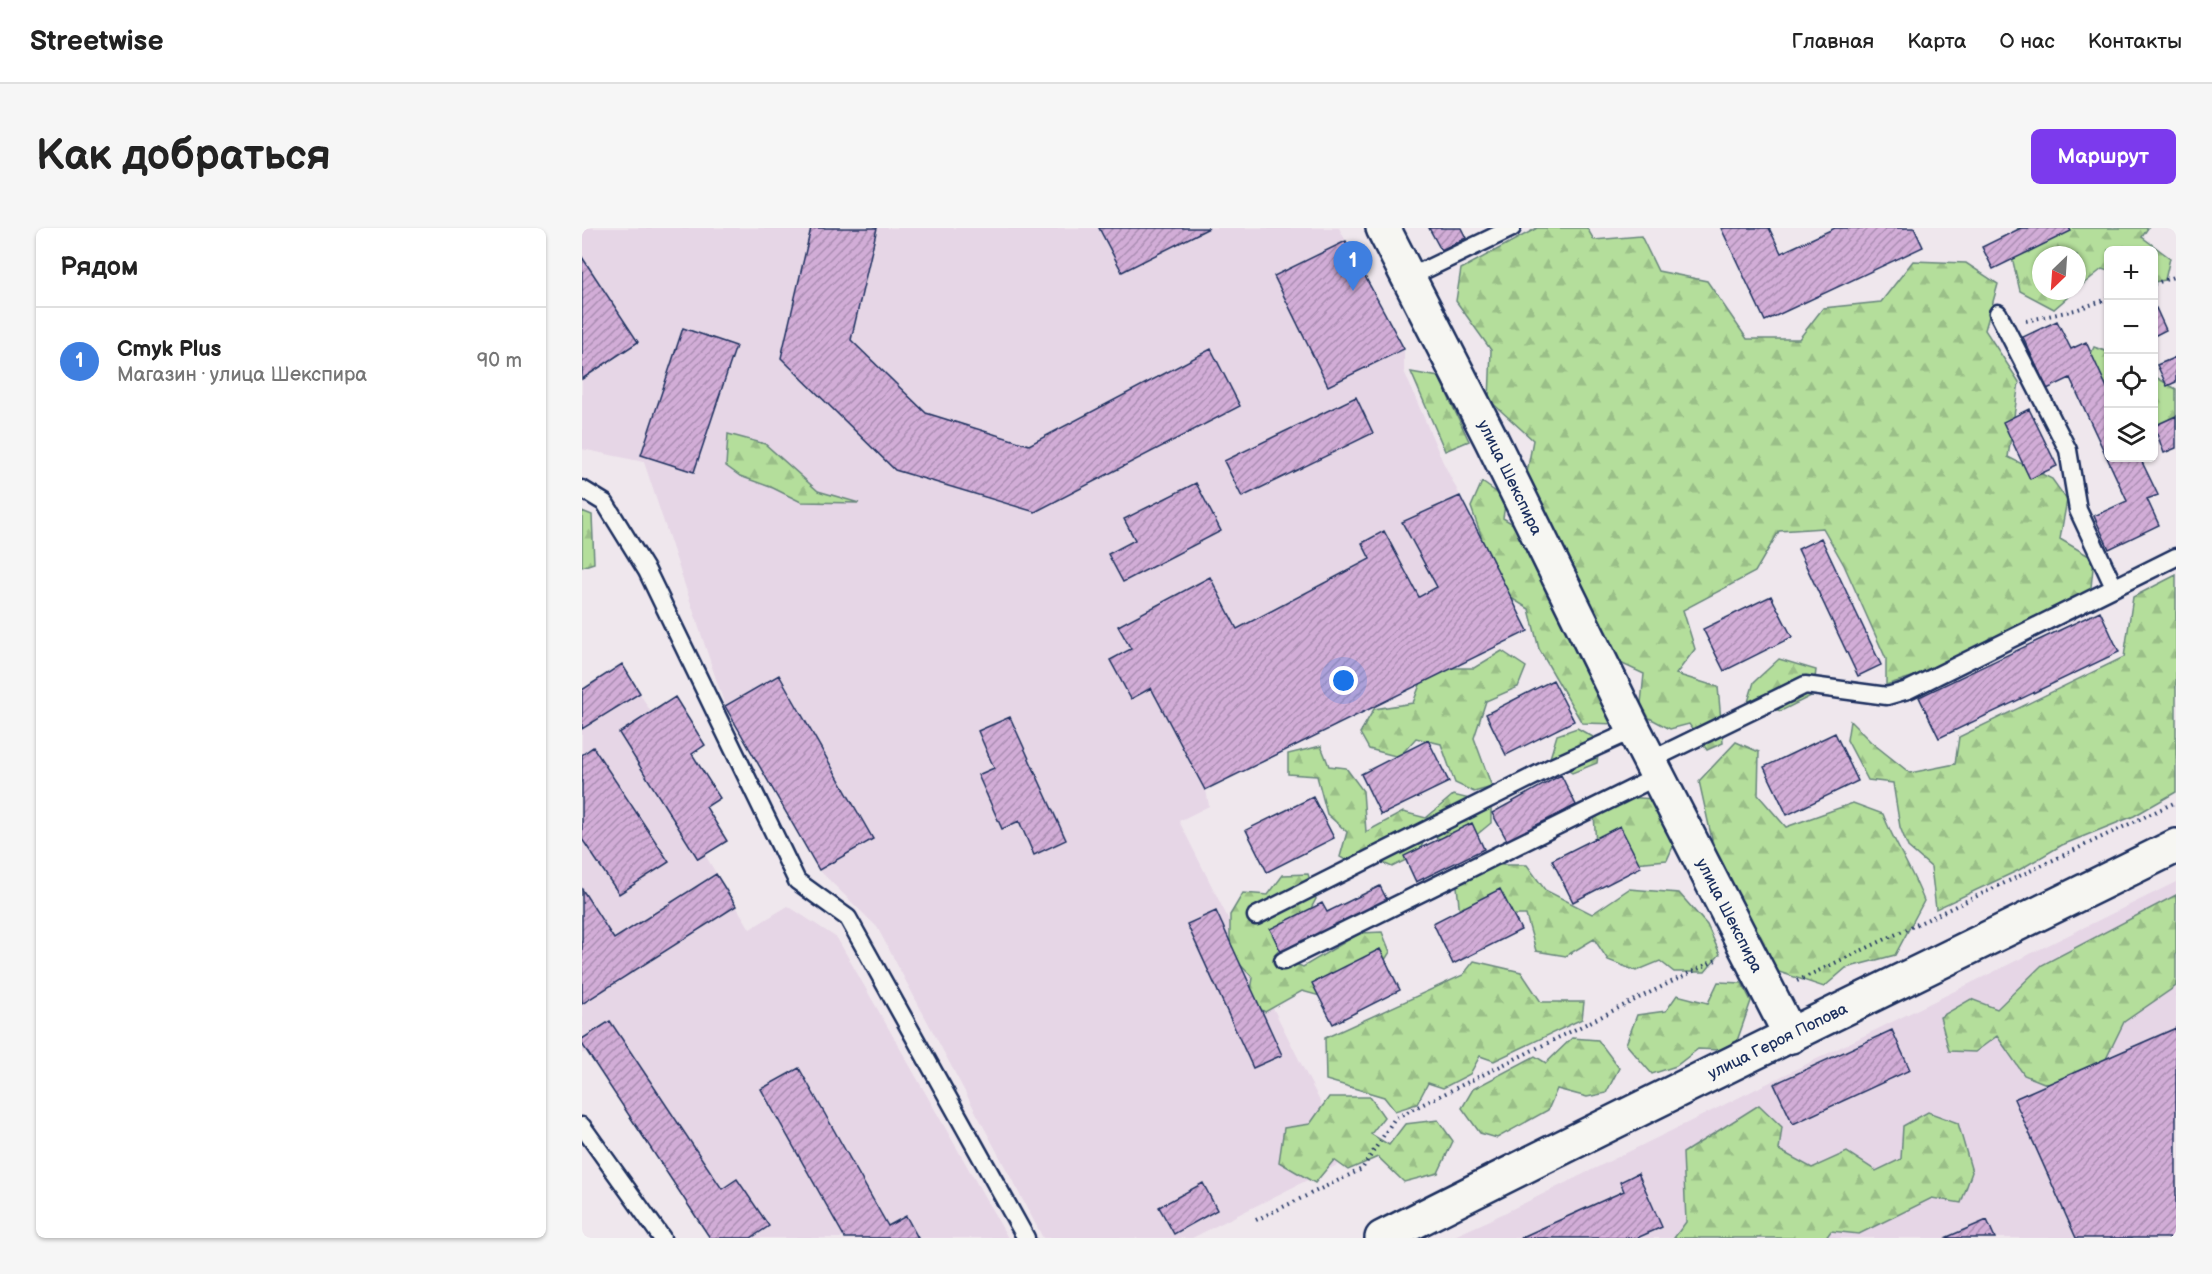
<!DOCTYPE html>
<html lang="ru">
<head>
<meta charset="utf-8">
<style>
  body { margin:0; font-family:"Balsamiq Sans",sans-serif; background:#f6f6f6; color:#222 }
  .controls { position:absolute; right:18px; top:18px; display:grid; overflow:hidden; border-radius:9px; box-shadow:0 2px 4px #0004 }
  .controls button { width:54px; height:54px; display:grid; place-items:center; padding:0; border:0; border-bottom:2px solid #e0e0e0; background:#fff; color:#222; font:30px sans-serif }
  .compass { position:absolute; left:1450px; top:18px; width:54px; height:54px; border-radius:50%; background:#fff; box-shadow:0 2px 4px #0004; rotate:205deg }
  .you { position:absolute; left:762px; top:453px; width:21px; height:21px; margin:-15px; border:4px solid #fff; border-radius:50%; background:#1a73e8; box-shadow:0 0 0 9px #1a73e833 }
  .badge { display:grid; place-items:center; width:39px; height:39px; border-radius:50%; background:#7c3aed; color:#fff; font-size:20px; font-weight:700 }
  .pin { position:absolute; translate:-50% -50px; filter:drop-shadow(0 2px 3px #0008) }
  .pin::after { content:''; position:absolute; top:32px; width:21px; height:18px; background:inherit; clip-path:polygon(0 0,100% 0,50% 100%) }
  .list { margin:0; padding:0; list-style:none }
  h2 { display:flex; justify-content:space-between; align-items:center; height:78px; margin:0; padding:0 24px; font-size:26px }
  h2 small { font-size:20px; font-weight:400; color:#767676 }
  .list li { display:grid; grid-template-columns:39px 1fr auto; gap:18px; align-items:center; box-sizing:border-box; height:108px; padding:0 24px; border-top:2px solid #e0e0e0 }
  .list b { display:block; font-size:22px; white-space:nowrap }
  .list p { margin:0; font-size:20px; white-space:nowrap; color:#767676 }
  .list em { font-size:20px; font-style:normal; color:#767676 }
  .icon { flex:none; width:33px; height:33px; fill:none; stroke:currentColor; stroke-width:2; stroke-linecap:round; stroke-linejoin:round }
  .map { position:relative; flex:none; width:1594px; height:1010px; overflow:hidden; border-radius:9px }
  header { display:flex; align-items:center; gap:36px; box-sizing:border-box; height:84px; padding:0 30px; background:#fff; border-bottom:2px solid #e0e0e0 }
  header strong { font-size:28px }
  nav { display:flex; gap:33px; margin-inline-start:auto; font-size:21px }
  .intro { display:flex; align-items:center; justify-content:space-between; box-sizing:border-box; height:144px; padding:0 36px }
  h1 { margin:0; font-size:42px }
  .button { padding:15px 27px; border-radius:9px; background:#7c3aed; color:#fff; font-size:21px; font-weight:700 }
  main { display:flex; gap:36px; padding:0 36px }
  aside { flex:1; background:#fff; border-radius:9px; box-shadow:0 2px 4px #0004 }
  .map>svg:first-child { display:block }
  .built { fill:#e6d6e6 }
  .forest { fill:url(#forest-firs); stroke:#68867c; stroke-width:1.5 }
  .building { fill:url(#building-hatch); stroke:#1b2f5e; stroke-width:1.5 }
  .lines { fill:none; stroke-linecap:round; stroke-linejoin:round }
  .service-casing { stroke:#1b2f5e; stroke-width:21 }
  .minor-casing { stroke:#1b2f5e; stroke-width:38 }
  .tertiary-casing { stroke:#1b2f5e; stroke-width:38 }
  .path { stroke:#1b2f5e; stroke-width:4; stroke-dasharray:1.5 4.5; stroke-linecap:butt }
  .service { stroke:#f6f6f2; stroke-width:16 }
  .minor { stroke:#f6f6f2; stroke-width:33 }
  .tertiary { stroke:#f6f6f2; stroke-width:33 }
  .labels { text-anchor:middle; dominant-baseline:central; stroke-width:5; stroke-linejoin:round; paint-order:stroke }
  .street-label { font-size:16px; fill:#1b2f5e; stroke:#f6f6f2 }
</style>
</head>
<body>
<header>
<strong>Streetwise</strong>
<nav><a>Главная</a><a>Карта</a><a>О нас</a><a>Контакты</a></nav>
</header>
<div class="intro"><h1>Как добраться</h1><a class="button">Маршрут</a></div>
<main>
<aside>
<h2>Рядом<small></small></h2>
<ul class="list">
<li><span class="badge" style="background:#3f7fe0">1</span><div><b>Cmyk Plus</b><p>Магазин · улица Шекспира</p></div><em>90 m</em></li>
</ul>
</aside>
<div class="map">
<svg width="1594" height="1010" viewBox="0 0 1594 1010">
  <defs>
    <pattern id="forest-firs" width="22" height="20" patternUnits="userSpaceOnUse" patternTransform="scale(1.5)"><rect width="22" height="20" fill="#b4de9b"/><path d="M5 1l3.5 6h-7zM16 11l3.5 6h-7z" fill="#9abf88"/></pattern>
    <pattern id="building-hatch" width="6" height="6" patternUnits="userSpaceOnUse" patternTransform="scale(1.5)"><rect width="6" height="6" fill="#d2add7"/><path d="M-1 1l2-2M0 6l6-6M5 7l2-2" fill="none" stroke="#aa8db2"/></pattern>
  </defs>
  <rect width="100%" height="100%" fill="#efe7ed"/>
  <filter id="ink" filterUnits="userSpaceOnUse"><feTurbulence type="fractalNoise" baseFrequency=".0167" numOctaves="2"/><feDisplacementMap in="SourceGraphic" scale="12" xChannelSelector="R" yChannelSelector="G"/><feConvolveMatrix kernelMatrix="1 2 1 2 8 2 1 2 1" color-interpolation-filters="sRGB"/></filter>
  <g filter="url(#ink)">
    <!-- built -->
    <path class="built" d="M0,0h757l65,121v22l38,89 86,171 -322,159 3,16 -30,15 170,338 -157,79h-149l-166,-311 -58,-57 -94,-164 -81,-244 -62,-13z
      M40,436l29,48 24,-15 30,48 -13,9 28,44 -14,9 21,34 -22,14 45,74 38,-23 49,32 171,300h-298l-123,-187 -5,3v-364z
      M1594,654v356h-726l38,-17z"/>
    <!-- forest -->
    <path class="forest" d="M955,0h50l7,12 47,-4 17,35 49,10 40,58h52l24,-31 58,-6 32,-41 53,2 32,21 -13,46 34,52 -11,75 44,22 15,21 -7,39 34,20 -5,47 -66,34 -33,-3 -17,21 -87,27v-26l-42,-94 -21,-37 -44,3 -24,41 -72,38 12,39 -19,25 42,13 5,56 -16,7 -18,-26 -19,5 -30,-16 4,-39 -28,-13 -90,-183 7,-38 -44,-40 2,-50 -35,-49 5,-32z
      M1436,0h130l-6,9 28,21 -5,22 -11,2v-32h-46v21l-6,-2 -25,20v-34h-36v36h34l-21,18 -34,-18 -11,-46z
      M1512,119l14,5v66l-15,-12 -11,-32z
      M829,144l28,5 30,64 -24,10z
      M1572,148l22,13v47l-5,5 -17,-11z
      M146,206l37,10 53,47 41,12 -58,-1 -28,-14 -33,-12 -14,-10z
      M900,254l24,17 -3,19 33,20 6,46 24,15 54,125 -38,-1 -43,-74 -10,-40 -42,-26 -17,-25 11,-23 -10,-28z
      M0,283l10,4 2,48 -12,4z
      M1594,347v217l-42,24 -72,29 -43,25 -83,39 -5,-42 -23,-20 -8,-20 -7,-44 -25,-3 -21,-40 3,-19 21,21 39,31 45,-9 4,-27 165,-80 9,-60z
      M920,423l24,16 -8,20 -32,14 -12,37 18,49 -18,5 -19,-9 -14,-39 -25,-6 -17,19 -30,-8 -9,-16 14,-24 39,-6 8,-21 28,-14h25z
      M1197,431l37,11 -3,25 -32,16 -33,-9 6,-20z
      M995,500l23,13 -3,22 -25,10 -22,-15 7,-23z
      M1154,514l23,10 -1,43 28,32 67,-24 30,11c12,31 30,57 41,87l-29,54 -49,13 -22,19 -54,-18 -12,-34 -14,-21 -29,-61 -16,-72z
      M739,518l8,20 17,2 17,23 3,41 37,-20 23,6 27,-23 38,9v19l-29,24 -35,-13 -9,20 -26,13 -16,-7 -11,11 -25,-14 7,-25 -20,-18 -10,-38 -29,-2v-20z
      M1030,568l42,3 25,34 -12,27 -44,4 -27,-20 -2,-29z
      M905,637h40l18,25 47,24 37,-25 50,4 28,32 13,29 -15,18h-31l-14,-11 -24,10 -28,-11 -14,-21 -28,17 -30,-5 -10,-36h-66l-3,-29z
      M726,646l8,25 -14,26 -28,30 29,12 57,-34 22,-1 8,20 -23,36 -25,14 -40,-11 -37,21 -16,-10 4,-24 -23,-24v-39l13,-22 25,2 15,-20z
      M1594,667v91l-52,36 -23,47 -42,20 -35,-14 -27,-39 -22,16 -26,-1 -9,-34 31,-18 26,10 45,-44z
      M892,733l47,11 20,30h43l-2,17 -88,42 -14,-5 -10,18 -27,14 -15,-5 -11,21 -22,7 -11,-14 -58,-17 -1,-42 138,-63z
      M1136,754l24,1 9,18 -14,40 -17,9 -22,-1 -22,17 -24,8 -26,-30 11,-29 29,-4 11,-16 31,8z
      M990,810l26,2 21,28 -13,25 -19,4 -30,-8 -9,21 -51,28 -17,-5 -18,-25 11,-19 62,-33 11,7z
      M747,869h41l14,20 -13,17 18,11 16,-21 33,-4 15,21 -15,32 -34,9 -26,-25 -30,13 -14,-10 -19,23 -36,-21 5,-34 26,-4z
      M1177,877l23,22 -3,23 33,18 35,-16 29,19 25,-12 2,-33 25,-14 30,11 14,49 -11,31 -29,-5 -73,36 -28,-3 -5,7h-152l12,-16 -3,-69z"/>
    <!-- building -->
    <path class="building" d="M229,0h66l-26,112 75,73 103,32 182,-96 29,57 -205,106 -140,-42 -114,-112z
      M517,0h110l-87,44z
      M847,0h32l5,10 -25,12z
      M1139,0h48l12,25 54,-25h79l9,19 -158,74z
      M1439,0h48l2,3 -78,38 -11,-22z
      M764,13l58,108 -76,37 -54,-110z
      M0,29l56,85 -56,37z
      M1574,80l10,22 -12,6v-26z
      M1475,93l14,28 15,-7 22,48v68h32l18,37 -11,4 12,26 -50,24 -15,-33 33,-15 -57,-123 -23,11 -24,-52z
      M101,100l53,18 -42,126 -53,-17z
      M1594,129v25l-9,4 -10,-21z
      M774,169l17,36 -131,64 -18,-36z
      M1447,181l28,57 -27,13 -27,-57z
      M1594,188v32l-12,5 -10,-27z
      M614,255l25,48 -98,51 -15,-28 27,-14 -11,-21z
      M878,268l68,135 -323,159 -54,-102 -20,11 -21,-39 21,-11 -13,-23 92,-49 27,52 133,-70 -8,-16 22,-12 35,66 18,-10 -35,-65z
      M1239,310l60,127 -23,11 -60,-127z
      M1189,368l21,41 -68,34 -21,-42z
      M1518,383l19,41 -180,86 -20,-41z
      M40,436l18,29 -58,36v-39z
      M197,447l94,164 -54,31 -94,-164z
      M971,452l21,41 -68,34 -20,-41z
      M93,469l30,48 -13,9 28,44 -14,9 21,34 -29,18 -79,-126z
      M428,489l56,123 -32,15 -15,-34 -17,8 -24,-54 16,-7 -16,-37z
      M1253,505l23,48 -71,34 -23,-48z
      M846,512l21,42 -68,33 -20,-41z
      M11,519l76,115 -50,32 -37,-55v-84z
      M979,547l15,30 -68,37 -16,-29z
      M731,569l21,41 -67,34 -21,-42z
      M890,595l12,26 -68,33 -12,-26z
      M1038,598l21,41 -68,35 -21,-42z
      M134,646l20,32 -154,98v-115l32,50z
      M798,658l7,14 -106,52 -11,-23 52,-26 5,9z
      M918,661l21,41 -68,34 -20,-41z
      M634,683l66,144 -29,13 -66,-144z
      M798,721l20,41 -67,34 -21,-41z
      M28,793l112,168 15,-10 32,47 -18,12h-41l-128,-194v-5z
      M1594,800v210h-100l-62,-139z
      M1310,802l18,40 -117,54 -19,-40z
      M217,840l89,158 18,-10 12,22h-73l-84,-149z
      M1056,945l24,54 -25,11h-117l104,-47 -4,-9z
      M621,955l14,27 -43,24 -15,-27z
      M1405,992l8,18h-50z"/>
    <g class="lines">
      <!-- service casing -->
      <g class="service-casing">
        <path id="service" d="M826,50l104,-50
          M1416,85l70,137 10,60 36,77
          M0,261l23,14 42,68 150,310 51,37 178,320
          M1069,532l154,-75 82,11 21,-6 268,-133
          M674,688l296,-149 82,-37
          M701,733l375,-185
          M0,898l80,112"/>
      </g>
      <!-- minor casing -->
      <g class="minor-casing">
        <g id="minor">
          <path id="s1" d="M801,0l108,211 143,291 157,306"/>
        </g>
      </g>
      <!-- tertiary casing -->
      <g class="tertiary-casing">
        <g id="tertiary">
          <path id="s2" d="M800,1010c263,-134 529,-261 794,-392"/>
        </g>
      </g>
      <!-- path -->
      <path class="path" d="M1572,56l22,-8
        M1444,93l49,-11 33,-11
        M1215,753l379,-179
        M674,992l106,-51 33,-51 323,-159"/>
      <!-- service -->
      <use href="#service" class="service"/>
      <!-- minor -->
      <use href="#minor" class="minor"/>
      <!-- tertiary -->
      <use href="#tertiary" class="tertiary"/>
    </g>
  </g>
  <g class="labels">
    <!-- street labels -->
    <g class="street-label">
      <text stroke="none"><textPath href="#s1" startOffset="280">улица Шекспира</textPath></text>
      <text stroke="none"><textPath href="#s1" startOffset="770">улица Шекспира</textPath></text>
      <text stroke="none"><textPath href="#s2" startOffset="442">улица Героя Попова</textPath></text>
    </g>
  </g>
</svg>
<div class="controls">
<button>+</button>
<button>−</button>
<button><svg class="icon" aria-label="locate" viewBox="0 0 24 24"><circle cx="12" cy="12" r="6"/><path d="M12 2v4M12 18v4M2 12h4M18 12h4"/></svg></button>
<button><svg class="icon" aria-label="layers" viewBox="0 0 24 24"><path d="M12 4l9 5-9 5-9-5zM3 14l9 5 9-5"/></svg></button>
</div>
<svg class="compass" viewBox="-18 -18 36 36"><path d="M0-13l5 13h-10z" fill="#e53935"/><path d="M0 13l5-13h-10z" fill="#767676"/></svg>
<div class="you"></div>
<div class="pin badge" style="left:771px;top:63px;background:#3f7fe0">1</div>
</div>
</main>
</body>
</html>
